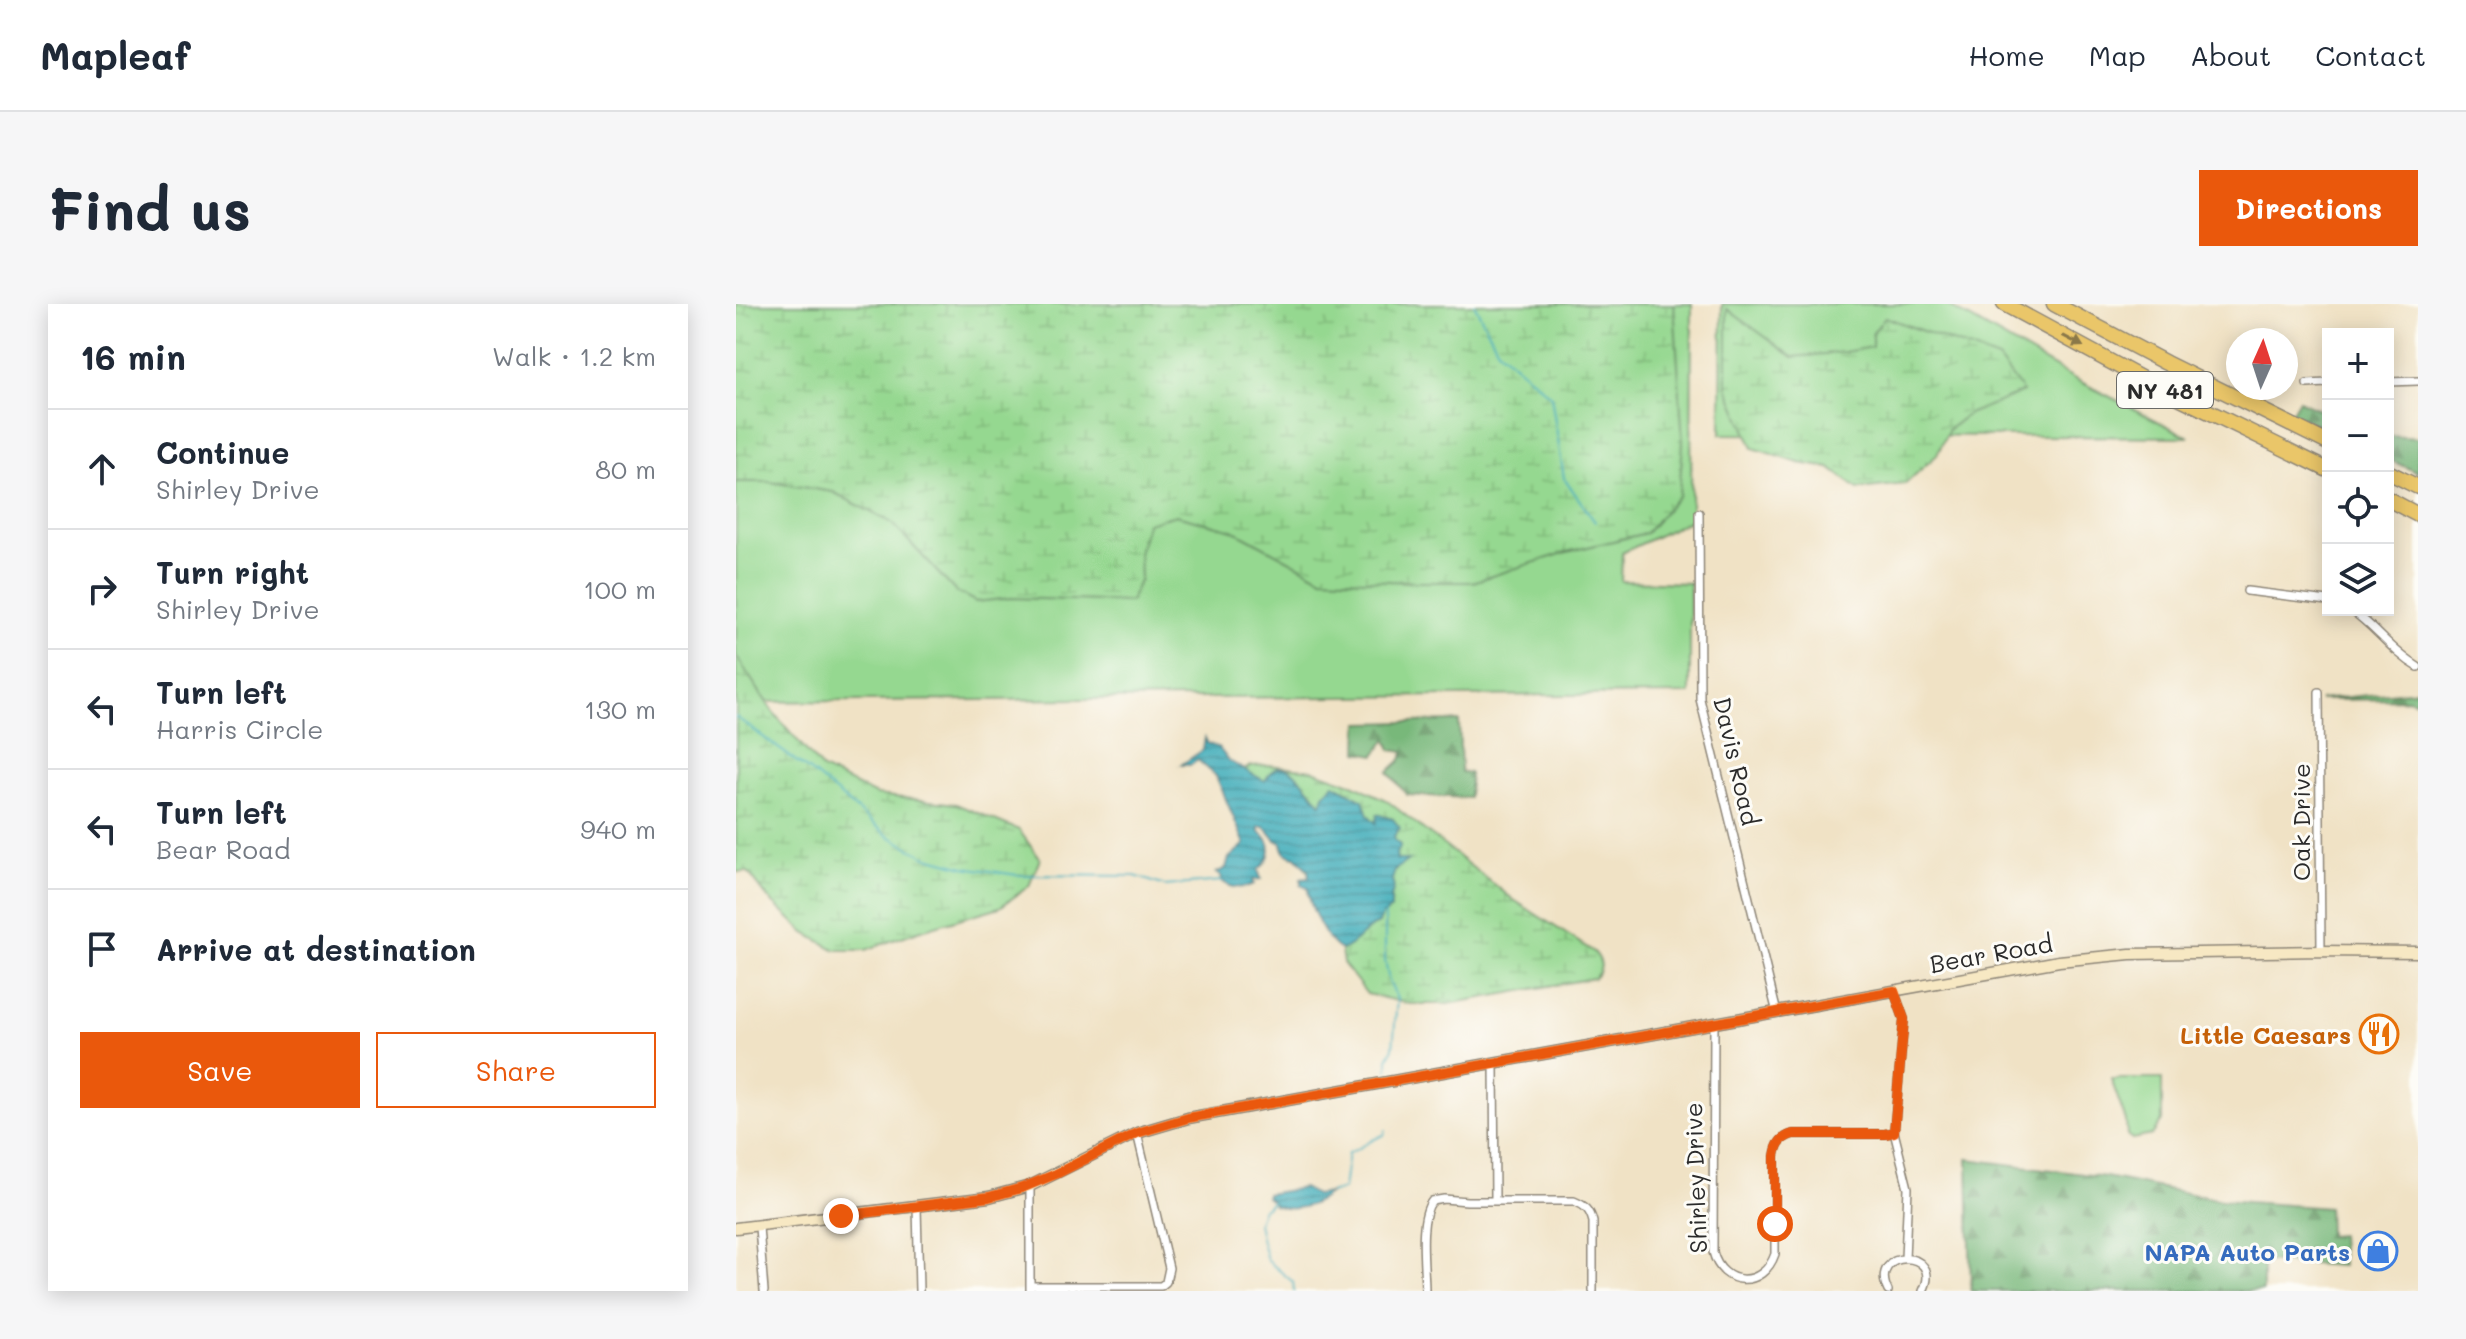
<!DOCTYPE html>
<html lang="en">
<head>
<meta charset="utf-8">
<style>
  body { margin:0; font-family:Mali,sans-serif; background:#f6f6f7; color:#1f2937 }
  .controls { position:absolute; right:24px; top:24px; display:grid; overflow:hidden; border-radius:0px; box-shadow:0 4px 20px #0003 }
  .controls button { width:72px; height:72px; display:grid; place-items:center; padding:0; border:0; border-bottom:2px solid #e0e1e3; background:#fff; color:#1f2937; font:40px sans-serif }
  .compass { position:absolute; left:1490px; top:24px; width:72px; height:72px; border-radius:50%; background:#fff; box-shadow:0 4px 20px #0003; rotate:3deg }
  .stop { position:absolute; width:24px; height:24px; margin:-18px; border:6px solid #ea580c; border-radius:50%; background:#fff }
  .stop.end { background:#ea580c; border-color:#fff; box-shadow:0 2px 8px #0008 }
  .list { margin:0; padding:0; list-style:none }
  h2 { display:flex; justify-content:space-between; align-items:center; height:104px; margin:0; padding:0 32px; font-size:34px }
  h2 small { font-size:26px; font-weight:400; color:#747a83 }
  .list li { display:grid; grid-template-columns:52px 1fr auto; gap:24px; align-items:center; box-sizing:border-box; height:120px; padding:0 32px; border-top:2px solid #e0e1e3 }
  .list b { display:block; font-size:30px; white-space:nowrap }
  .list p { margin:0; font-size:26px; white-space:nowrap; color:#747a83 }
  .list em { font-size:26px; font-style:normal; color:#747a83 }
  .actions { display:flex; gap:16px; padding:24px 32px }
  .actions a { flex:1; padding:18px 0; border:2px solid #ea580c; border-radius:0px; text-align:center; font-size:28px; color:#ea580c }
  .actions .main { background:#ea580c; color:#fff }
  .icon { flex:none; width:44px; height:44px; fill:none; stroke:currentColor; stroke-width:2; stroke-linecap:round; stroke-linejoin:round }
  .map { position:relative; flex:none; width:1682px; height:987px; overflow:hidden; border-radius:0px }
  header { display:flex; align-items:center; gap:48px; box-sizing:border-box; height:112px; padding:0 40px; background:#fff; border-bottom:2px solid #e0e1e3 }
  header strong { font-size:38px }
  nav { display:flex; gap:44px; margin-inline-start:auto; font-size:28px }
  .intro { display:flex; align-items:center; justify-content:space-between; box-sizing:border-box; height:192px; padding:0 48px }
  h1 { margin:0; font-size:56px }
  .button { padding:20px 36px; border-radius:0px; background:#ea580c; color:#fff; font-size:28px; font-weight:700 }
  main { display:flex; gap:48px; padding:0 48px }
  aside { flex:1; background:#fff; border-radius:0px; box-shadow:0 4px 20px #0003 }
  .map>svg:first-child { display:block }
  .green { fill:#95d890; stroke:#60825e; stroke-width:2 }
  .forest { fill:url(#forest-firs); stroke:#527252; stroke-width:2 }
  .wetland { fill:url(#wetland-marsh); stroke:#60825e; stroke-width:2 }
  .water { fill:url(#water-rules); stroke:#326a72; stroke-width:2 }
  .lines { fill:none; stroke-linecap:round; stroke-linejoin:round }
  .stream { stroke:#3aaab8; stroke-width:2 }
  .minor-casing { stroke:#8e8678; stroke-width:10 }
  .secondary-casing { stroke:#8e8678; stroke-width:13 }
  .motorway-casing { stroke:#8e8678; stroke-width:17 }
  .minor { stroke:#fff; stroke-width:7 }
  .secondary { stroke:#f7e8c3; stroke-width:10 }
  .motorway { stroke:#eac669; stroke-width:14 }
  .oneway { fill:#8a784a }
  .route { stroke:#ea580c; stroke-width:10 }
  .labels { text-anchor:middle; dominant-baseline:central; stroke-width:6; stroke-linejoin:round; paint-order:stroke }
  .shield { fill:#fdfcf7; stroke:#6a6a68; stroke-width:2 }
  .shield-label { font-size:22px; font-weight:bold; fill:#2b2b2b }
  .street-label { font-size:24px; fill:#2b2b2b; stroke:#fdfcf7 }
  .food-label { font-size:24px; font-weight:bold; fill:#c56008; stroke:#fdfcf7; text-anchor:end }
  .shop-label { font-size:24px; font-weight:bold; fill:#366cbe; stroke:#fdfcf7; text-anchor:end }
</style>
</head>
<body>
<header>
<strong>Mapleaf</strong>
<nav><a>Home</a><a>Map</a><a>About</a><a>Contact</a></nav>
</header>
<div class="intro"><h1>Find us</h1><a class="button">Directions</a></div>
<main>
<aside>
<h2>16 min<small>Walk · 1.2 km</small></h2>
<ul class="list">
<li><svg class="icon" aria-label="ahead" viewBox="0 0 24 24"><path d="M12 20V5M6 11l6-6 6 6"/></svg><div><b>Continue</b><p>Shirley Drive</p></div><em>80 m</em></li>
<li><svg class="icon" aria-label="right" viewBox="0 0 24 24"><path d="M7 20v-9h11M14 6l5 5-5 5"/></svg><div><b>Turn right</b><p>Shirley Drive</p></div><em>100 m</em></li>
<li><svg class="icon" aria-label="left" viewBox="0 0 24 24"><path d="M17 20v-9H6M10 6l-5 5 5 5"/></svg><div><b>Turn left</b><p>Harris Circle</p></div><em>130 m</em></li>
<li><svg class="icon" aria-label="left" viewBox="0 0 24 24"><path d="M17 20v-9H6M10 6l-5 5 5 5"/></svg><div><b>Turn left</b><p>Bear Road</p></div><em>940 m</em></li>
<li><svg class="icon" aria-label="arrive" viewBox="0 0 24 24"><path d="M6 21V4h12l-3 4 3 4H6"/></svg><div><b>Arrive at destination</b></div></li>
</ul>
<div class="actions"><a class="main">Save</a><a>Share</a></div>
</aside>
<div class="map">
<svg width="1682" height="987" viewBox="0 0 1682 987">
  <defs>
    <pattern id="forest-firs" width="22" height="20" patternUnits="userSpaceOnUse" patternTransform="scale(2)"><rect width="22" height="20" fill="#78b87a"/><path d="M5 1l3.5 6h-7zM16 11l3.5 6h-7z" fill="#639664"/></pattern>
    <pattern id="wetland-marsh" width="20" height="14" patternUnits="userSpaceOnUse" patternTransform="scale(2)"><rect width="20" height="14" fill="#95d890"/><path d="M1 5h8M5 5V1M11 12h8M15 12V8" fill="none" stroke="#81ba7c"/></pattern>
    <pattern id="water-rules" width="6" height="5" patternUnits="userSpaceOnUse" patternTransform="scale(2)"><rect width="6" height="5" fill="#3aaab8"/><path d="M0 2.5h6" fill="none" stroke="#318b96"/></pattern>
  </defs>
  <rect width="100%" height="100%" fill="#fdfcf7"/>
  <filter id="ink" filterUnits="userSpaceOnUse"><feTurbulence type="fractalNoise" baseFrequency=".0125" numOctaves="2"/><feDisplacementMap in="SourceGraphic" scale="16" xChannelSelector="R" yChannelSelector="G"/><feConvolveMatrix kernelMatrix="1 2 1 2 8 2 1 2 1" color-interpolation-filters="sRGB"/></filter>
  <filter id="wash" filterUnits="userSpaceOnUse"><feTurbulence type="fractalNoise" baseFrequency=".006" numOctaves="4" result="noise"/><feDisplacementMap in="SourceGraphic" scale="32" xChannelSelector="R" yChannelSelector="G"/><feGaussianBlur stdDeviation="1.8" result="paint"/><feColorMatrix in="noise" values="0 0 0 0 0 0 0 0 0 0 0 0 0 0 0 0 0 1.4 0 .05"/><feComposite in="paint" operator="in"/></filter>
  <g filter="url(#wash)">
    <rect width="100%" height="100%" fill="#f0e2c5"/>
    <!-- green -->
    <path class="green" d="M0,0h956l-1,216 -69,33 -1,28 69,2v111l-954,8z
      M986,0h223l132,76 112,57 -468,-3z
      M1375,775h51v42l-10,14 -20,4 -5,-4 -1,-14z"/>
    <!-- forest -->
    <path class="forest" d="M1563,96l29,14v16l-37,-17z
      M1652,132l30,2v35l-30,-14z
      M1682,386v12l-11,-3 -88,1z
      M723,417l2,51 9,1 -1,25 -62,-3 -19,-23 12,-11 5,-9 -14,-2 -4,-11 -12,16 -17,-3 1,-29z
      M1232,855l138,18 115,23 107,8 1,28 11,-1 2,31 -79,-5v30h-292z"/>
    <!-- wetland -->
    <path class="wetland" d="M0,0h938l9,138 -4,53 -33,38 -79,19 -94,30h-63l-88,-4 -89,-48 -57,-15 -29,8 -8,29 1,27 -10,23 -119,-4 -35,4 -21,-11 -63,-68 -59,-31 -63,-10h-34z
      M991,5l66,48 52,-5 27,-5v-13l13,-17 113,42 25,33 -55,22 -19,15 -12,26 -32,29 -47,5 -28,-21 -31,-5 -46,-15 -26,-61z
      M0,352l37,56 49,57 54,26 80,9 63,26 21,29 -11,27 -29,21 -82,24 -52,19h-30l-31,-17 -36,-34 -21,-27h-12z
      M533,461l44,5 42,15 31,15 128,100 80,52c8,9 10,17 0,26l-146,26h-38l-43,-10 -24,-31 -7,-43 -19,-36 -78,-110 11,-8z"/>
    <!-- water -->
    <path class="water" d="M469,434l3,6 10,3 11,14 36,20c19,-35 42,7 56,23l3,-9 10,-11 29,16 5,15 8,8 1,-9 16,5 7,9 -6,8 1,5 5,4v3l-4,5 1,7h11l-13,10 -3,10 2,8 -3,9v12l-9,7 -3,7c-15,5 -22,22 -38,27 -15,-7 -33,-46 -33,-62l-7,-3v-6l8,-1 -1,-8 -12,-13c-10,-2 -12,-4 -14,-14l-6,-3 -11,-13h-6v4c16,11 13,28 -1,39l3,9 -8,1 1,4c-10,5 -23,5 -32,-3l-1,-5 -5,-3 10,-5 3,-10 16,-14 -29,-68 -18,-16 -7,5h-10l22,-15z
      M567,884l12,7 15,-2c-16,13 -35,20 -56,12l-1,-4 -7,-4 1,-3z"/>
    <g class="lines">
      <!-- stream -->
      <path class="stream" d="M738,0l25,47 52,45 13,82 31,44
        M0,413l79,58 72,60 37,21 40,11 53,8 118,1 30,10 57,-5
        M649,610v46l4,21 8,18 -4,49 -5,11v10
        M594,889l13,-4 5,-36c13,-5 22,-13 36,-18l2,-5
        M537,897l-11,9 -4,13 4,19 5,18 26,22 1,9"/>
    </g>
  </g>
  <g filter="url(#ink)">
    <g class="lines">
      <!-- minor casing -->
      <g class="minor-casing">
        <path id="minor" d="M1652,78l30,-1
          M1571,80l21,-1
          M963,209l1,186 77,314
          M1511,287l81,10
          M1615,306c24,16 41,42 67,57
          M1583,388l2,259
          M1158,687l10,28 -10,113 14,56 -3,70
          M978,720l-1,228c9,35 50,37 62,2v-98c2,-13 6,-18 18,-22h92l9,-2
          M758,759l1,137
          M294,882v105
          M181,902l2,85
          M23,923l5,64
          M294,982h131l5,-4 3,-14 -32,-135
          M689,987c0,-24 -7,-72 7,-90l12,-2 23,2h107c12,5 16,9 19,21v69
          M1152,987c-21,-43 57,-43 35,0"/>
      </g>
      <!-- secondary casing -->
      <g class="secondary-casing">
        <path id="secondary" d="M0,924l253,-31 41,-11 107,-53 51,-15 871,-157 71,-7 191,-3 97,1"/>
      </g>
      <!-- motorway casing -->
      <g class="motorway-casing">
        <path id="motorway" d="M1268,0l142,77 182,89
          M1318,0l112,59 162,80
          M1652,168l30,15
          M1652,195l30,16"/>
      </g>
      <!-- minor -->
      <use href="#minor" class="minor"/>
      <!-- secondary -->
      <use href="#secondary" class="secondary"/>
      <!-- motorway -->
      <use href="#motorway" class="motorway"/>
    </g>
    <!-- one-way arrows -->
    <defs><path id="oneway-solid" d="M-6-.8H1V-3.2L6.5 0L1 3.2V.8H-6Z" transform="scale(2)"/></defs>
    <use class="oneway" href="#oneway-solid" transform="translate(1337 37) rotate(28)"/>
  </g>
  <g class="lines" filter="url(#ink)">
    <!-- route -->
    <path class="route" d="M105,912l148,-19 33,-9 34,-14 81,-41 51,-15 706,-127 10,28 -10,113 -9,2h-92c-12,4 -16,9 -18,22v68"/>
  </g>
  <!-- icons -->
  <defs>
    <g id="restaurant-ring" transform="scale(2)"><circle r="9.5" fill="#fdfcf7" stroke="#e8710a" stroke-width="1.5"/><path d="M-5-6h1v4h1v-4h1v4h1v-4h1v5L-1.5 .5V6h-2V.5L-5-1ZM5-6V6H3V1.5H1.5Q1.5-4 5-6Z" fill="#e8710a"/></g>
    <g id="shop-ring" transform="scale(2)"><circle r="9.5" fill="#fdfcf7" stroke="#3f7fe0" stroke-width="1.5"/><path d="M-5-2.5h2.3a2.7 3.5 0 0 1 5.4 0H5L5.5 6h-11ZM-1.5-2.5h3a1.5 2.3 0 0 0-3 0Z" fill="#3f7fe0"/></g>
  </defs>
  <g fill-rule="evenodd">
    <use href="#restaurant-ring" x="1643" y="730"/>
    <use href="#shop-ring" x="1642" y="947"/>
  </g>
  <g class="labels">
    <!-- shield labels -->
    <rect class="shield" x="1381" y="68" width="96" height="36" rx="6"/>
    <g class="shield-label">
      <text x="1429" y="86">NY 481</text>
    </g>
    <!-- street labels -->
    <g class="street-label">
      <text transform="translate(1001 457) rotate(77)">Davis Road</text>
      <text transform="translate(1564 518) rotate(-90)">Oak Drive</text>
      <text transform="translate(1255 649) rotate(-10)">Bear Road</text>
      <text transform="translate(959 874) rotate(-92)">Shirley Drive</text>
    </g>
    <!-- food labels -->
    <g class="food-label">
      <text x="1615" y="730">Little Caesars</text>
    </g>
    <!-- shop labels -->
    <g class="shop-label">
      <text x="1614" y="947">NAPA Auto Parts</text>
    </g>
  </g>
</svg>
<div class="controls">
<button>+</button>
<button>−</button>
<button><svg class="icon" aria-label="locate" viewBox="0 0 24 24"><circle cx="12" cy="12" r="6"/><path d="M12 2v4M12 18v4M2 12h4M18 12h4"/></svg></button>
<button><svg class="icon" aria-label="layers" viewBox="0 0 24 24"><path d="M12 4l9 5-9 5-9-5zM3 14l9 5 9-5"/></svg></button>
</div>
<svg class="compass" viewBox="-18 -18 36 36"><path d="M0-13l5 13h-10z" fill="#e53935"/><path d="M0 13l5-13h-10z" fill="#747a83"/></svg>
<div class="stop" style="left:1039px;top:920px"></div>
<div class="stop end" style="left:105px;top:912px"></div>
</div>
</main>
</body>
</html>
